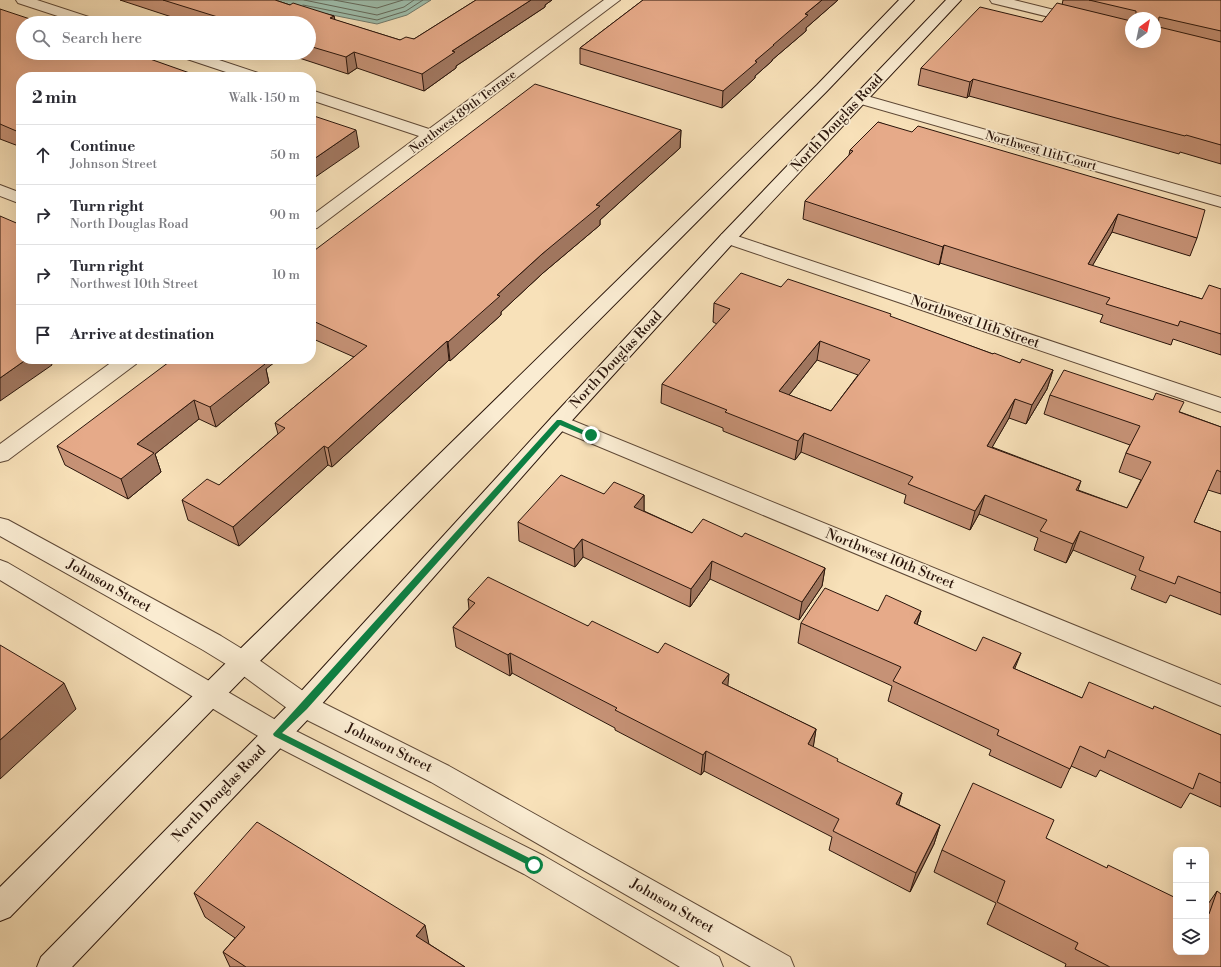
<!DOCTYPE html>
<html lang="en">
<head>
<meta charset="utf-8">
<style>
  body { margin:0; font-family:"Libre Bodoni",serif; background:#f7f7f7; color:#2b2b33 }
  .controls { position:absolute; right:12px; bottom:12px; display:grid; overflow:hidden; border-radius:8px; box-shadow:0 4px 16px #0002 }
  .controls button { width:36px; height:36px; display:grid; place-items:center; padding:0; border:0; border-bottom:1px solid #e1e1e2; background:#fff; color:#2b2b33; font:20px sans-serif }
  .compass { position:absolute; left:1125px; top:12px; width:36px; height:36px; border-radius:50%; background:#fff; box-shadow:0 4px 16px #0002; rotate:33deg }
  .stop { position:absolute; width:12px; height:12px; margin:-9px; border:3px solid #0b8043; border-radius:50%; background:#fff }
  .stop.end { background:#0b8043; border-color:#fff; box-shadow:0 1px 4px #0008 }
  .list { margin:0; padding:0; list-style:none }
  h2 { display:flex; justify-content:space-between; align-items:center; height:52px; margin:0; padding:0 16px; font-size:17px }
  h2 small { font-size:13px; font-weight:400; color:#7c7c81 }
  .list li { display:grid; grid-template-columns:26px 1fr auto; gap:12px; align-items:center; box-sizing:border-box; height:60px; padding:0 16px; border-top:1px solid #e1e1e2 }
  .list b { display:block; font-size:15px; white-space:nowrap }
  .list p { margin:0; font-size:13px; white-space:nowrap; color:#7c7c81 }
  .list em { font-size:13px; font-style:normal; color:#7c7c81 }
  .icon { flex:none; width:22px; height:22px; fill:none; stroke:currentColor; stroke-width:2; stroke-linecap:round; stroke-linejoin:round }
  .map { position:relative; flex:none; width:1221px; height:967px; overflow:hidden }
  .search { position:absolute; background:#fff; box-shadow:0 4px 16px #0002; left:16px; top:16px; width:300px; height:44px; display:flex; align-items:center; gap:10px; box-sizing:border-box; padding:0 14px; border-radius:22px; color:#7c7c81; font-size:15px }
  .panel { position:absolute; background:#fff; box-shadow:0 4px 16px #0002; left:16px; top:72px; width:300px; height:292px; border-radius:16px }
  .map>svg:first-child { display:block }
  .water { fill:#9ebeac; stroke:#707a6c }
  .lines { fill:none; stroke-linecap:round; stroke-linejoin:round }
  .shore { stroke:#646a5c; stroke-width:1 }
  .minor-casing { stroke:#5e4836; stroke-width:2 }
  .tertiary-casing { stroke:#5e4836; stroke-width:2 }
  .secondary-casing { stroke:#2a150b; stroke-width:2 }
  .minor { fill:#faecd2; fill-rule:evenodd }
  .tertiary { fill:#faecd2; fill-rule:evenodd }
  .secondary { fill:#faecd2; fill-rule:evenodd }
  .wall { fill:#c69276; stroke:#2a150b; fill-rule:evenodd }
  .shaded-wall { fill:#a17760; stroke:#2a150b }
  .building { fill:#e6aa89; stroke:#2a150b; fill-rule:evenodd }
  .route { fill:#0b8043 }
  .labels { text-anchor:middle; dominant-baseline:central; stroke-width:3.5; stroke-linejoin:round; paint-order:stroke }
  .far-street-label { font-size:12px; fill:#2a150b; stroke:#faecd2 }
  .street-label { font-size:14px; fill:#2a150b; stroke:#faecd2 }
</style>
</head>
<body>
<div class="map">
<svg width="1221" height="967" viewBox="0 0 1221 967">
  <rect width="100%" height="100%" fill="#f8e1b9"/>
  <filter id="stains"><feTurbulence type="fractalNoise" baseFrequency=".005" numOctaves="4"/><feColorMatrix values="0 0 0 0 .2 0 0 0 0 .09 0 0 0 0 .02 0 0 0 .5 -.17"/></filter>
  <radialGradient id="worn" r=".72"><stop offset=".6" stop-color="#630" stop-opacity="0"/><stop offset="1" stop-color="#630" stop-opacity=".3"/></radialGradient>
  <!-- water -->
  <path class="water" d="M272,0h159l-24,15 -30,9 -75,-15z"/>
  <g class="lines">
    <!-- shore -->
    <path class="shore" d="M304,0l73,15 27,-8 10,-7
      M334,0l43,8 26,-8
      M303,5l74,15 29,-9 17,-11"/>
    <!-- minor casing -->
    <g class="minor-casing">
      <path id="minor" d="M16,0h21l61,20 2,3h-21l-61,-20z
        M604,0h16l-303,228 -6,1v-13l108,-80 -108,-36v-10l118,39z
        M990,0h24l117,29v8l-139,-34z
        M176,53h22l63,21 3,3h-23l-63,-21z
        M860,94l361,103v10l-367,-105 -2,-3 2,-3z
        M0,185l21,8v11l-21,-8z
        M728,233l493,165v14l-499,-170 -3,-4 3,-4z
        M116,359h23l-3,5 -128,96 -8,2v-18z
        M559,415l662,270v21l-669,-279 -3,-5 3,-5z"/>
    </g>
    <!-- tertiary casing -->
    <g class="tertiary-casing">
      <path id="tertiary" d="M0,518l8,2 213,116 31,19 61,43 136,68 341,191 4,10h-43l-320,-185 -136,-68 -61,-45 -31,-19 -203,-114z
        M0,560l8,3 278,163 258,130 175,101 4,10h-43l-156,-93 -256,-132 -268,-162z"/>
    </g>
    <!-- secondary casing -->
    <g class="secondary-casing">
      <path id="secondary" d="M899,0h15l-87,91 -575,578 -242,248 -10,4v-34l234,-232 583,-570z
        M946,0h15l-227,242 -168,185 -253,287 -241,253h-35l4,-10 254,-259 257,-281 170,-183z"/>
    </g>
    <!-- minor -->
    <use href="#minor" class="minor"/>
    <!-- tertiary -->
    <use href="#tertiary" class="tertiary"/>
    <!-- secondary -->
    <use href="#secondary" class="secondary"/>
  </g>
  <!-- wall -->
  <path class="wall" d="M120,0h155l15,5 44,11 1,4 65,20 14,-1 62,-39h76l-7,5v2l-89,59v2l-32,23 -67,-23 -9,6 -64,-21h25v-30h-119z
    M643,0h195l-32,28v3l-34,29v1l-17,15v2l-33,30 -142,-44v-16z
    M1063,0h158v164l-41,-12 -1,2 -68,-19 -142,-39 -2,2 -49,-13 3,-17 121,-46 20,-17zM1131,18h24l-24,24z
    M0,9l21,68v70l-21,-8z
    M878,122l319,116 -7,18 -78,-24 -20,34 110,33 19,-10v66l-48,-16 -2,6 -71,-23 3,-7 -163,-52 -1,2 -136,-46 2,-18 44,-46 1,-5z
    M681,130l-1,18 -80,72v5l-57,48 -42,39v3l-51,46 -1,-1 -117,107 -4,-2 -89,81 -51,-26 -6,-20 37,-15 59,-51 -3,-11 79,-66 -43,-19v-85z
    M781,287l110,30 102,37 27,9 33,7 -6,19 -21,35 -17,-6 -17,29 89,34 -3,9 49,18 14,-28 -22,-8 7,-19 4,-8 -86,-31 6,-19 130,17 41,15v67l-13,-4 -14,32 27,10v83l-51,-20 -4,8 -35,-14 5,-13 -63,-26 -7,13 -32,-13 4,-12 -59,-24 -9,16 -66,-27 2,-8 -105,-43 -6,8 -72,-29v-3l-62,-25 1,-19 55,-60 -4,-2 1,-19zM817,360l41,15 -27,36 -42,-16z
    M266,369l3,14 -53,44 -17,-8 -44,35 6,18 -33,27 -63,-34 -8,-19z
    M604,494l40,1v16l48,22 50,4 83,31 -3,18 -23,34 -89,-41 -20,28 -107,-50 -8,10 -56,-26 -1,-19z
    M468,599l120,27 70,27 70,33 88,43 -3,18 24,15 62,43 41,20 -6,19 -24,48 -81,-42 3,-13 -128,-66 -3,4 -86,-45v-2l-103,-55 -2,3 -54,-29 -3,-20 16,-18z
    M878,611h43l-4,14 98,44 67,29 70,11 69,26v72l-31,-14 -9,15 -81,-38 -4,7 -25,-11 -10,22 -72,-33 2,-5 -103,-49 4,-15 -94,-43 3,-20z
    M1046,838l160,114v-45l11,-16 4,76h-156l1,-3 -79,-40 9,-21 -62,-31 8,-22z
    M194,893l235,51 36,23h-235l-7,-15 12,-14 -30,-21z"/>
  <!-- shaded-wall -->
  <path class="shaded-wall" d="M531,0h21l-7,5v2l-89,59v2l-32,23 -2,-17 30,-23z
    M822,0h16l-32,28v3l-34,29v1l-17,15v2l-33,30 1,-17 82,-77z
    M334,16l3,16 -7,-14z
    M354,52l3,16 -9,6 -2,-17z
    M973,79l-4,17 -2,2 3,-16z
    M356,130l3,17 -48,33v-19z
    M681,130l-1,18 -80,72v5l-57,48 -42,39v3l-51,46 -2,-19 49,-47 99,-90z
    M1118,214l-6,18 -29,50 5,-18z
    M944,245l-4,18 -1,2 4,-18z
    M447,341l2,19 -117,107 -4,-19z
    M820,341l-3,19 -40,50 2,-19z
    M27,359h23l2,6 -52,36v-23z
    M252,359h27l-13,10 3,14 -53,44 -6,-20z
    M1053,370l-6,19 -21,35 6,-19z
    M1015,399l-6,19 -27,47 5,-19z
    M194,400l5,19 -44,35 6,18 -33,27 -7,-20 16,-35z
    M804,433l-3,19 -6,8 3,-19z
    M324,446l4,19 -89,81 -6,-19z
    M644,495v18l-10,-6z
    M985,495l-6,19 -9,16 5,-19z
    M1080,531l-7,19 -7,13 7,-19z
    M582,539l1,18 -8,10 -1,-18z
    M712,561l-2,18 -20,28 1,-18z
    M825,568l-3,18 -23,34 3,-18z
    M921,611l-6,20 -1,-8z
    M510,653l2,20 -2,3 -2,-21z
    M1021,653l-8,20v-5z
    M729,674l-2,20 -5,-11z
    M64,683l12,26 -76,70v-39z
    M816,729l-3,20 -5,-5z
    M706,751l-2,20 -3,4 2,-20z
    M902,793l-5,19 -1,-8z
    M940,825l-6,19 -24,48 6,-19z
    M425,925l5,24 -14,-13z"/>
  <!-- building -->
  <path class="building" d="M163,0h112l15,5 3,-2 41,13 -4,2 70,22 6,-3 8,2 62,-39h55l-79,51 3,1 -33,22 -68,-22 -8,5 -37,-11v-23h-72z
    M643,0h179l-17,14 3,1 -35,30h1l-19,16 2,1 -34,29 -143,-43z
    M1089,0h132v31l-62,-14 -1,9 1,1 62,15v103l-35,-10 -1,1 -69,-18 -143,-39 -3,3 -49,-14 59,-61 62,15 15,-19 74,18v21h24v-24h-19v-7z
    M0,9l42,14h-19v30h110l68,24h-180v56l-21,-9z
    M535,84l146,46 -85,75 4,1 -58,48 -45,41 3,1 -52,46 -1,-1 -119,107 -4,-2 -91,81 -51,-27 25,-21 12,6 66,-57 -10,-5 92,-77 -56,-26v-64l2,-1 -2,-1v-1z
    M311,115l45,15 -45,31z
    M878,122l34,10 6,-6 287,84 -8,28 -79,-24 -30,50 114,35 7,-14 12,4v45l-41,-13 -2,5 -72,-22 4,-6 -166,-53 -1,2 -138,-46 48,-50 -3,-1z
    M0,216l21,9v134h6l-27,19z
    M741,273l40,14 7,-8 103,35 -1,2 103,38 1,-1 26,10 2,-4 31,11 -21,35 -17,-6 -28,47 94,35 -5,9 51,18 24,-46 -25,-9 14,-27 -90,-31 14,-25 89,30 3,-7 28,9 -5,10 42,15v45l-4,-2 -23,52 27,10v61l-43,-17 -3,8 -36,-14 5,-13 -64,-26 -7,13 -33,-13 7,-11 -62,-25 -10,16 -67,-27 5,-7 -109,-44 -6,8 -73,-29 2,-2 -65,-26 68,-75 -16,-6zM820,341l50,19 -39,51 -52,-20z
    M173,359h81l11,5 -55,43 -16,-7 -57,44 17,9 -33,26 -64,-33z
    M561,475l43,19 10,-12 30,13 -10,12 58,26 11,-14 39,18 3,-4 80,35 -23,34 -90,-41 -21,28 -109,-50 -8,10 -56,-27z
    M488,577l100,49 4,-5 66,32 7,-10 64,31 -7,9 94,46 -8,15 30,15 -1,2 65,32 -6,11 44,21 -24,48 -83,-42 6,-12 -133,-68 -3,4 -88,-45 2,-2 -107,-55 -2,2 -55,-28 22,-24 -7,-4z
    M825,588l53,23 8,-16 35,16 -7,12 62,28 7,-14 38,16 -8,15 69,30 7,-16 64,27 1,-3 67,29v48l-22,-10 -6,16 -85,-39 -3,8 -25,-12 -10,23 -73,-34 2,-5 -106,-49 8,-14 -100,-44z
    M0,645l64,38 -64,57z
    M973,783l81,37 -8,18 61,30 1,-3 68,33v54h30v-39l3,1 8,-23 4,3v73h-111l-35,-18 3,-6 -81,-41 8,-21 -63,-31z
    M257,822l168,103 -9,11 49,31h-219l-23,-15 22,-25 -51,-34z"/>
  <!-- route -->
  <path class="route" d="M557,420h4l33,15 -1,2h-4l-29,-12 -253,284 -25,24 255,129 1,3 -4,3 -260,-132 -1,-2z"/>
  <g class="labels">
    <!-- far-street labels -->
    <g class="far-street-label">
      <text transform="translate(463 112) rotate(-37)">Northwest 89th Terrace</text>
      <text transform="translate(1041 151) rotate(16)">Northwest 11th Court</text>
    </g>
    <!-- street labels -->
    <g class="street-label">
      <text transform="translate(837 123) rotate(-47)">North Douglas Road</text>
      <text transform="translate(975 322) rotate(19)">Northwest 11th Street</text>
      <text transform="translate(616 360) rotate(-47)">North Douglas Road</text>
      <text transform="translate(890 559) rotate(22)">Northwest 10th Street</text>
      <text transform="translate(109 586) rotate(29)">Johnson Street</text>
      <text transform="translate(389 748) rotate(26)">Johnson Street</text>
      <text transform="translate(219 794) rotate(-46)">North Douglas Road</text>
      <text transform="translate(672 906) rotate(30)">Johnson Street</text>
    </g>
  </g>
  <rect width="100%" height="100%" filter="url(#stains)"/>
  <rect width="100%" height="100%" fill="url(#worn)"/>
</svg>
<div class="controls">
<button>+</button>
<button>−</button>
<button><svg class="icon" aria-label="layers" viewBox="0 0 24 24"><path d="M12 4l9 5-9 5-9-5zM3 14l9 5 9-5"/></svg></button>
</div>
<svg class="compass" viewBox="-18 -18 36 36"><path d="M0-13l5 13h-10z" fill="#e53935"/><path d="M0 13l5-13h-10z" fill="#7c7c81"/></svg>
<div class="stop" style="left:534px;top:865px"></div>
<div class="stop end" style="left:591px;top:435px"></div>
<div class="search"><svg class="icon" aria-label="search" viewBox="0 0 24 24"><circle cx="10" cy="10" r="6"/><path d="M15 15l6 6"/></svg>Search here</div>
<section class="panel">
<h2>2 min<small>Walk · 150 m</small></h2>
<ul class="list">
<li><svg class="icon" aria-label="ahead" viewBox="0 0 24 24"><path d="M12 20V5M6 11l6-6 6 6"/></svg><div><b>Continue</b><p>Johnson Street</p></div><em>50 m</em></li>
<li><svg class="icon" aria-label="right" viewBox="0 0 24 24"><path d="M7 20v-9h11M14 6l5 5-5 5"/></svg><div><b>Turn right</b><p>North Douglas Road</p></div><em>90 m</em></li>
<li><svg class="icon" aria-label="right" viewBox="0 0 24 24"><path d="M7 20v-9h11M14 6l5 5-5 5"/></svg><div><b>Turn right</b><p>Northwest 10th Street</p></div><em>10 m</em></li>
<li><svg class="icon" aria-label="arrive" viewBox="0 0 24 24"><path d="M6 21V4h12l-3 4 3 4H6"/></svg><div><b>Arrive at destination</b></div></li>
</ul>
</section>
</div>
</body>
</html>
